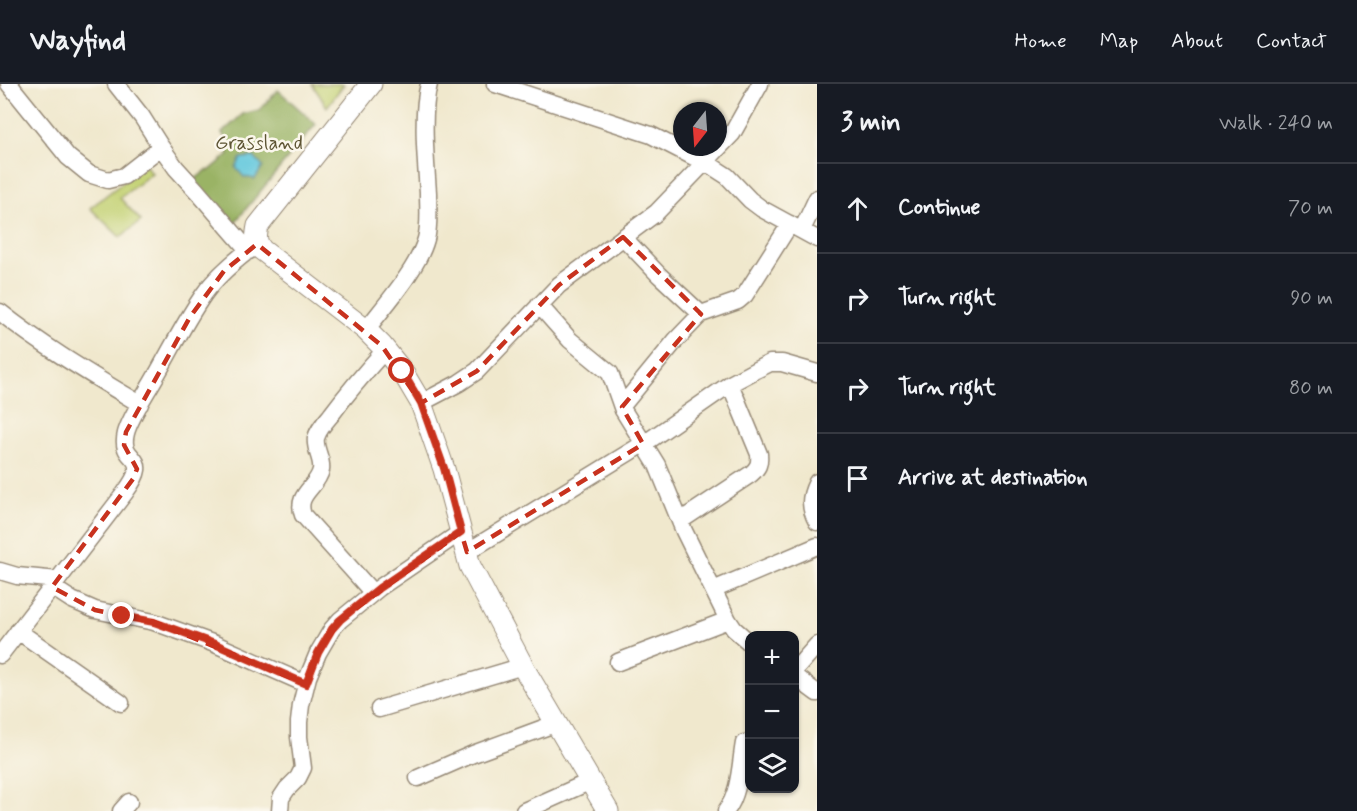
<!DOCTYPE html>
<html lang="en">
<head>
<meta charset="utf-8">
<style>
  body { margin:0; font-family:Mynerve,sans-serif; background:#20242c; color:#f1f3f6 }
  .controls { position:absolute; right:18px; bottom:18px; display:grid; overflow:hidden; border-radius:12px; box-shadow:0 2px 4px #0004 }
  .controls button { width:54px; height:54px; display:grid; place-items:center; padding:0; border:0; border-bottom:2px solid #363941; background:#171b24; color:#f1f3f6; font:30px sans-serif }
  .compass { position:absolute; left:673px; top:18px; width:54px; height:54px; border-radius:50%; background:#171b24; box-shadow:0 2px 4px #0004; rotate:197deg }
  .stop { position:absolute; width:18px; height:18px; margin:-14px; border:4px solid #c8321e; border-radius:50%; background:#fff }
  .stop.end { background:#c8321e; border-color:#fff; box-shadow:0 2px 6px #0008 }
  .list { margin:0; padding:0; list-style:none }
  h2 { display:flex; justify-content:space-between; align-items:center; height:78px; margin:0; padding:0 24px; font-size:26px }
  h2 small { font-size:20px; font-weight:400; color:#9ea1a6 }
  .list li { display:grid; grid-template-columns:39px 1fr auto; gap:18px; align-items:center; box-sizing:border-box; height:90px; padding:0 24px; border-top:2px solid #363941 }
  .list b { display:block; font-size:22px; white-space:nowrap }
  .list em { font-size:20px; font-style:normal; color:#9ea1a6 }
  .icon { flex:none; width:33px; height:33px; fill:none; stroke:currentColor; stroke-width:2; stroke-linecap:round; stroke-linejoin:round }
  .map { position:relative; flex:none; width:817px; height:727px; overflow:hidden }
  header { display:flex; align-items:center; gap:36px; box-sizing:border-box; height:84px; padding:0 30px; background:#171b24; border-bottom:2px solid #363941 }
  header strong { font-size:28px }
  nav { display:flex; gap:33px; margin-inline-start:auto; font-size:21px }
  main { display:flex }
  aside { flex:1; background:#171b24 }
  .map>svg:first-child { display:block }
  .green { fill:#c3d173; stroke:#7f7e48; stroke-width:1.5 }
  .forest { fill:#9ab365; stroke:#6a6e42; stroke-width:1.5 }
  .water { fill:#60c7dd; stroke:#4e787e; stroke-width:1.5 }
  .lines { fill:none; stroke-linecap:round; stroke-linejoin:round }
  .minor-casing { stroke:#968976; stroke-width:19 }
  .tertiary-casing { stroke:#968976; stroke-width:23 }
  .minor { stroke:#fff; stroke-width:16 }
  .tertiary { stroke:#fff; stroke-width:21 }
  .route { stroke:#c8321e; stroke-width:8 }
  .marked { fill:none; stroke:#c8321e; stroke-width:4.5; stroke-dasharray:12 8; stroke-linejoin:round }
  .labels { text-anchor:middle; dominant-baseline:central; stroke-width:5; stroke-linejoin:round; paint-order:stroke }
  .park-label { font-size:20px; fill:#5d5433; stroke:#fbf7ec }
</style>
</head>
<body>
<header>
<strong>Wayfind</strong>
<nav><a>Home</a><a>Map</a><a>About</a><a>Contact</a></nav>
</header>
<main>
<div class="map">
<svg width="817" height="727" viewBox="0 0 817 727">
  <rect width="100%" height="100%" fill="#fbf7ec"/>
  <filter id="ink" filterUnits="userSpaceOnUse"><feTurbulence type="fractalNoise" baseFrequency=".0167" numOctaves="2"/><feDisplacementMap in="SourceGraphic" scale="12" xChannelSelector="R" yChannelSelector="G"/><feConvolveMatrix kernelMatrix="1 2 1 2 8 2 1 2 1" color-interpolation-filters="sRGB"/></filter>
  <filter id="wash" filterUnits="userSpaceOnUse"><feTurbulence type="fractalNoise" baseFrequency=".008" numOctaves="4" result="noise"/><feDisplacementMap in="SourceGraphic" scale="24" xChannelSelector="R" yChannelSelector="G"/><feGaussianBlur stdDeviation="1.35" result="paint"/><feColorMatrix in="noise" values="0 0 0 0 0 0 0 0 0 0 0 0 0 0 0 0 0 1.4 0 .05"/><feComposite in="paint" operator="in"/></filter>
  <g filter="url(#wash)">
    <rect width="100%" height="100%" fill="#f0e8cd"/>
    <!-- green -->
    <path class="green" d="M312,0h32l-17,23z
      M145,81l7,8 -32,25 21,23 -21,16 -30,-29z"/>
    <!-- forest -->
    <path class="forest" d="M278,6l38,34 -90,109 -41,-46 22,-17 2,1 20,-17 -5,-9 3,-4 -5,-8 21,-19 16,-4z"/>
    <!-- water -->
    <path class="water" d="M254,73l9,10 -8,12 -11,-2 -8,-9 5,-10z"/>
  </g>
  <g filter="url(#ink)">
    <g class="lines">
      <!-- minor casing -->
      <g class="minor-casing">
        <path id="minor" d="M9,0l59,73 21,17 19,6 16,-4 37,-29
          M116,0l26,33 19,30 15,21 21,23 52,60
          M495,0l156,51 62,32 14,9 23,24 12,9 55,30
          M802,146l15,-32
          M623,153l36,38 42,39
          M539,221l31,35 40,33 13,37 34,55 27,66 44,89 6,9 16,14
          M0,228c44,35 92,63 140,92
          M366,246c19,-25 52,-61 60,-91 4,-15 2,-30 2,-46 -2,-32 -7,-79 1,-109
          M421,319l38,-20 18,-12 82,-86 97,-72 76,-79 28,-50
          M622,322l54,-66 25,-26 37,-13 7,-6 45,-71
          M817,398c-8,16 -8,25 0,40
          M680,437l71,-47c7,-6 9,-10 8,-20l-29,-70
          M467,468l184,-113 79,-55 26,-14 14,-7h12l35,10
          M0,487l17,5 41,4
          M52,503l20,13 23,10 59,12 61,22 91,40
          M713,506l104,-44
          M373,509l-70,-78c-8,-21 14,-27 18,-45 2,-11 -7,-21 -5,-32 2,-8 9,-16 15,-23 17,-23 35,-44 54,-65
          M18,547l103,72
          M0,571l124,-161c5,-7 12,-16 13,-24 2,-15 -17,-13 -11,-37 4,-15 19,-38 27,-52 17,-29 32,-60 51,-87 14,-20 34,-36 53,-50
          M618,578l110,-42
          M794,587l23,-26
          M794,592l23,17
          M379,625l144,-43
          M418,694l55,-24 84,-31
          M121,727l8,-9
          M280,727l1,-13 6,-9 11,-11 5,-10 -4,-31v-15l2,-17 7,-28 10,-24 14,-24 8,-9 39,-32 82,-56
          M524,727l67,-30
          M726,727c14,-18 14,-46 18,-68"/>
      </g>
      <!-- tertiary casing -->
      <g class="tertiary-casing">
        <path id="tertiary" d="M371,0l-113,142c-2,10 -3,16 4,24l104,80 16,16 20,25 19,32 23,66 26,97 56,106 82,139"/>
      </g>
      <!-- minor -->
      <use href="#minor" class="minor"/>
      <!-- tertiary -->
      <use href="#tertiary" class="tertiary"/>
    </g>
  </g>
  <g class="lines" filter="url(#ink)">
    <!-- route -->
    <path class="route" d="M122,532l32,6 61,22 91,40 12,-31 14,-24 8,-9 39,-32 82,-56 -17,-64 -23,-65 -19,-32"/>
  </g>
  <!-- marked area -->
  <path class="marked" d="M623,153l78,77 -79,93 21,37 -176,108 -6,-20 -121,88 -22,33 -12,31 -152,-62 -59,-12 -43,-23 81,-108 4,-10 -13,-24 2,-13 64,-115 34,-46 33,-27 125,102 39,57 56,-32 82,-86z"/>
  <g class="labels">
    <!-- park labels -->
    <g class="park-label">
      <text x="259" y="59">Grassland</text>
    </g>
  </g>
</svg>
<div class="controls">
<button>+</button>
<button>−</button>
<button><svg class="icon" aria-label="layers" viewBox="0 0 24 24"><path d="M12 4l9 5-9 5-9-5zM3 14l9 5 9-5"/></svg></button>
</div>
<svg class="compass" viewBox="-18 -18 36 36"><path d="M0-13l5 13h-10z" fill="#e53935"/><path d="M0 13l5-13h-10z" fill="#9ea1a6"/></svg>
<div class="stop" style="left:402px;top:287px"></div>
<div class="stop end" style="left:122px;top:532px"></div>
</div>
<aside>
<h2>3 min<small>Walk · 240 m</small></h2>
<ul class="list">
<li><svg class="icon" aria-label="ahead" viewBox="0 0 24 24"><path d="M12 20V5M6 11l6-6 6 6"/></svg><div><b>Continue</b></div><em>70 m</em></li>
<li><svg class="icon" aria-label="right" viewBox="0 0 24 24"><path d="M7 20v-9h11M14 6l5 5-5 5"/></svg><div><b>Turn right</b></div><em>90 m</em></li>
<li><svg class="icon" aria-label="right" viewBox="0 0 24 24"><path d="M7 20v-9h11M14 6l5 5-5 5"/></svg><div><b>Turn right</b></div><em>80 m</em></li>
<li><svg class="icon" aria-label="arrive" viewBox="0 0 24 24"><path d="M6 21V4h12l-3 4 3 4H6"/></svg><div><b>Arrive at destination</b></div></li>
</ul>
</aside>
</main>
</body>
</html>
